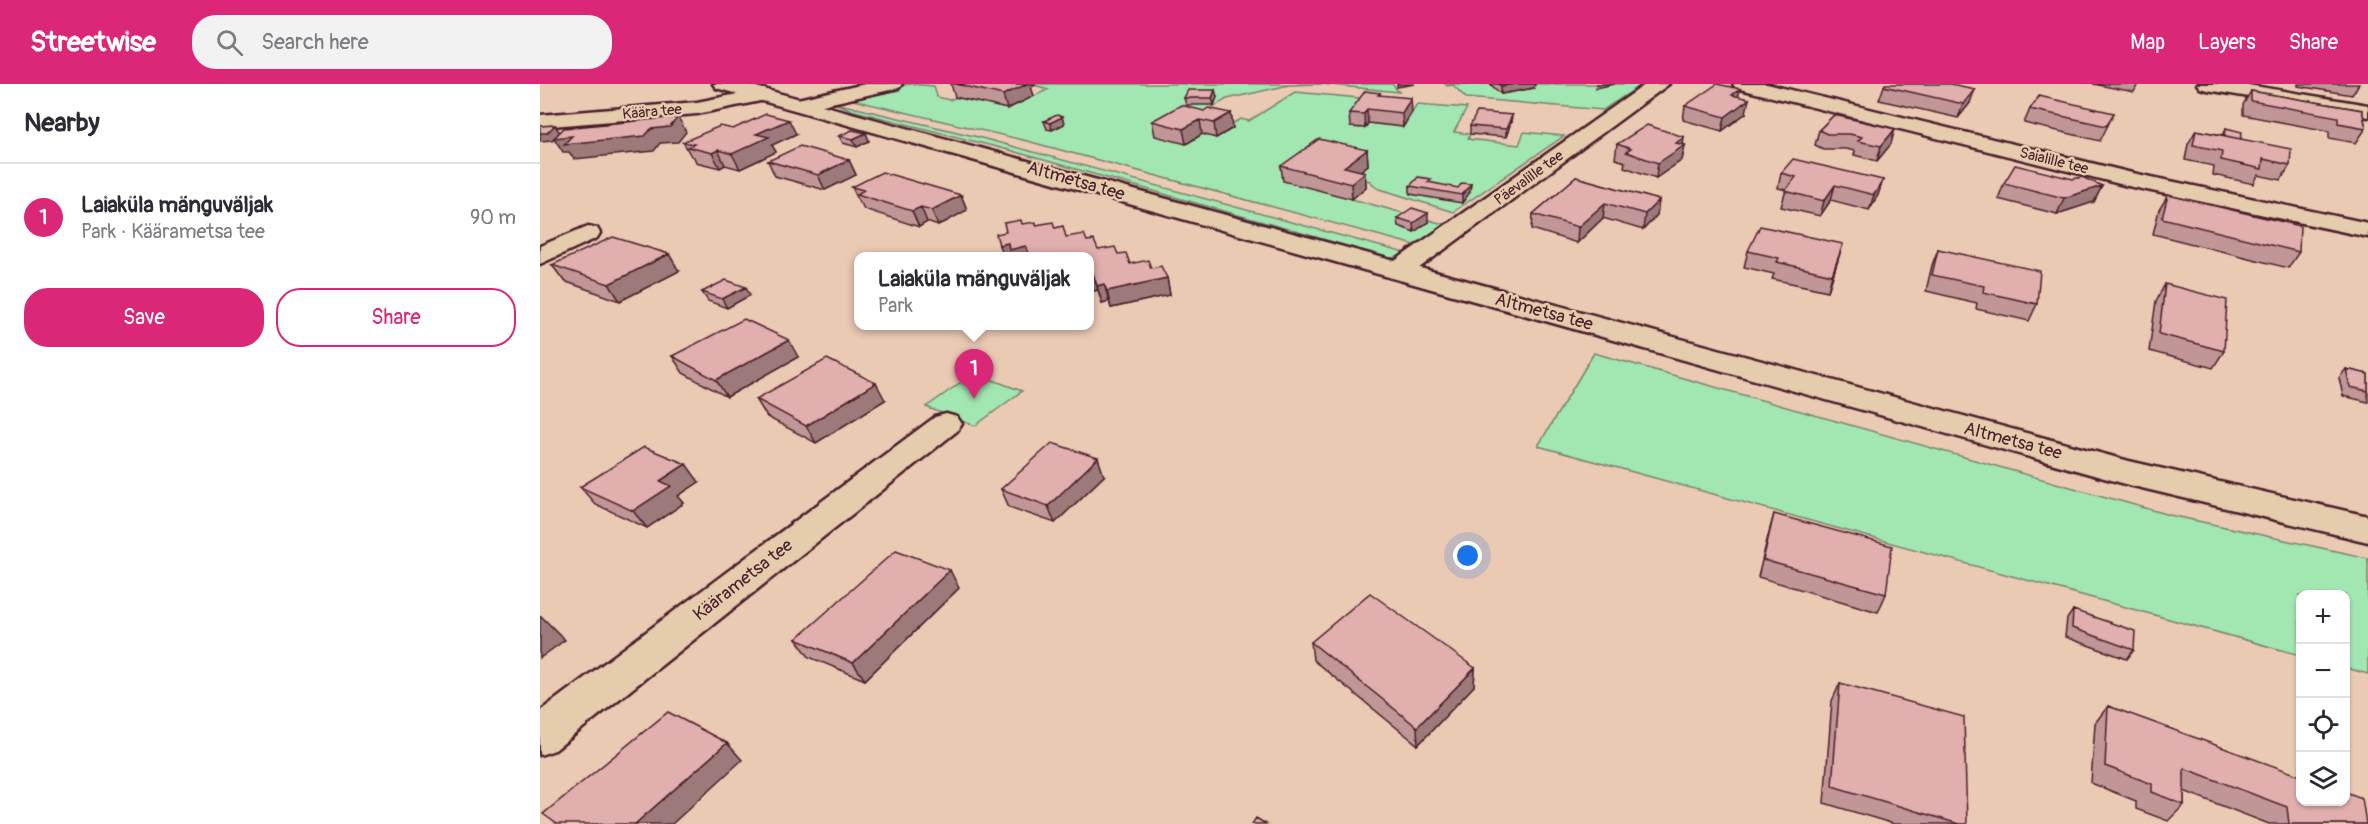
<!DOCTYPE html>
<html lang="en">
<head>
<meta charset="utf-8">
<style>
  body { margin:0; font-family:Pangolin,sans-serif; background:#f2f2f3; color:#2b2b33 }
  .controls { position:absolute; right:18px; bottom:18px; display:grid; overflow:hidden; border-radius:12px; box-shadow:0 2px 4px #0004 }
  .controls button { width:54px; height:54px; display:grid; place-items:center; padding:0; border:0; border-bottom:2px solid #e1e1e2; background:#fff; color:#2b2b33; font:30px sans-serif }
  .you { position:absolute; left:928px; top:472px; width:21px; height:21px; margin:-15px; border:4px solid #fff; border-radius:50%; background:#1a73e8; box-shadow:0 0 0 9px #1a73e833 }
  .badge { display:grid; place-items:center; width:39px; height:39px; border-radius:50%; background:#db2777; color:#fff; font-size:20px; font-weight:700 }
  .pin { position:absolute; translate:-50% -50px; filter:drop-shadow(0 2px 3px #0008) }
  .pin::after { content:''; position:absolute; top:32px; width:21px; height:18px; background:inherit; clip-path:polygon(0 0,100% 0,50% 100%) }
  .popup { position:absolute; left:314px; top:168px; width:240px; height:78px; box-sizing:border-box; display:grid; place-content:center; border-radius:12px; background:#fff; filter:drop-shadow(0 2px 4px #0005); font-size:20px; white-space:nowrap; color:#7c7c81 }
  .popup b { font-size:22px; color:#2b2b33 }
  .popup::after { content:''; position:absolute; left:50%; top:100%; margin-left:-12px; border:12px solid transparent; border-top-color:#fff }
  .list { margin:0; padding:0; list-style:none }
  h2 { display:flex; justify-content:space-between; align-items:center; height:78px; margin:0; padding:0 24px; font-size:26px }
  h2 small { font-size:20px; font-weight:400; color:#7c7c81 }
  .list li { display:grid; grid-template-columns:39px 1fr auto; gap:18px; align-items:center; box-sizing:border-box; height:108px; padding:0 24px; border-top:2px solid #e1e1e2 }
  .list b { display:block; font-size:22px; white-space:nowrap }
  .list p { margin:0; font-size:20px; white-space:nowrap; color:#7c7c81 }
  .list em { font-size:20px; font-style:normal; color:#7c7c81 }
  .actions { display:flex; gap:12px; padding:18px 24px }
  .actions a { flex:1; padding:14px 0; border:2px solid #db2777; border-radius:24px; text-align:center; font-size:21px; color:#db2777 }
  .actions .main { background:#db2777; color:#fff }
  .icon { flex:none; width:33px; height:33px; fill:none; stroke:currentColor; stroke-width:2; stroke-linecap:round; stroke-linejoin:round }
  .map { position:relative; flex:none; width:1828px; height:740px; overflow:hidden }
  header { display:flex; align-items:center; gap:36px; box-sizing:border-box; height:84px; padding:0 30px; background:#db2777; color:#fff }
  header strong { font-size:28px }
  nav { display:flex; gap:33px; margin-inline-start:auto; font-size:21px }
  .search { width:420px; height:54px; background:#f2f2f3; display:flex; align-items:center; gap:15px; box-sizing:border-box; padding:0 21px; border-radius:24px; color:#7c7c81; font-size:22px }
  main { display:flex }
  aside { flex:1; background:#fff }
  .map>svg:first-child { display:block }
  .green { fill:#a2e6b1; stroke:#76826e; stroke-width:1.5 }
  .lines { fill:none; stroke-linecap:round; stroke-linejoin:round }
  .minor-casing { stroke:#4a1f2b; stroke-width:5 }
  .tertiary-casing { stroke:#4a1f2b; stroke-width:5 }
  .minor { fill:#e5ccad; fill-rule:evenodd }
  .tertiary { fill:#e5ccad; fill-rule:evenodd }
  .wall { fill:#c19696; stroke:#4a1f2b; stroke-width:1.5 }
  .shaded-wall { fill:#9d7a7a; stroke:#4a1f2b; stroke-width:1.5 }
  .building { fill:#e0afae; stroke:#4a1f2b; stroke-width:1.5 }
  .labels { text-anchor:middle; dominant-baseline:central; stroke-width:5; stroke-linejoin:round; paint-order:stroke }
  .far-street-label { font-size:15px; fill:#4a1f2b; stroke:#e5ccad }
  .street-label { font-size:18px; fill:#4a1f2b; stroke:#e5ccad }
</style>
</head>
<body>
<header>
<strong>Streetwise</strong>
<div class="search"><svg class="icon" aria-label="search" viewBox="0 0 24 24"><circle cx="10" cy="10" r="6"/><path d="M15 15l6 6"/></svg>Search here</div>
<nav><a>Map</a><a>Layers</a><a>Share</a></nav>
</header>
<main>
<aside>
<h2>Nearby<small></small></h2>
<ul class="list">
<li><span class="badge">1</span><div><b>Laiaküla mänguväljak</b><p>Park · Käärametsa tee</p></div><em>90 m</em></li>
</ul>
<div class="actions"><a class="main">Save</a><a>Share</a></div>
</aside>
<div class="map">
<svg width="1828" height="740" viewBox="0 0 1828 740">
  <rect width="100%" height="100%" fill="#ebcab4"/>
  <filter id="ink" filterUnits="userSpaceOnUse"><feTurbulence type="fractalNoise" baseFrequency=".0167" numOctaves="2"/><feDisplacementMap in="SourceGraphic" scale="12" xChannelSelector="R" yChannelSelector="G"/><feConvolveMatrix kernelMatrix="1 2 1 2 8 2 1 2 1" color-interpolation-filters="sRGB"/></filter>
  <g filter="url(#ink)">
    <!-- green -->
    <path class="green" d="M370,0l24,2 3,11 12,3 8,-3 50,12 42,-20 -20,-5h363l7,8 -78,-8 -32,1 -62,14 -20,11 -21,34 16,-10 14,4 16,-10 -4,-2 13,-7 8,2 46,-29 75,7 -19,28 14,1 3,-5 34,4 15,-23 50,4 -13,24 16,2 -2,5 51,6 5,-13 40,4 -111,76 -76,-24 -7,-7 -17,-4 14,-11 -46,-12 31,45 99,27 -29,21 -395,-106 -183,-43 23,-7z
      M905,0h198l-40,26 -137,-12 -13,-13 -6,1z
      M295,19l139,33 431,117 -6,4 -9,1 -378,-107 -161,-41z
      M1054,269l576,162 198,43v116l-22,-6v-73h-46v60l-762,-209z
      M434,289l48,18 -47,35 -49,-19z"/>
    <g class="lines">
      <!-- minor casing -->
      <g class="minor-casing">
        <path id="minor" d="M325,0h37l-3,4 -99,22 -7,-2 -3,-4 3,-4z
          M1106,0h23l-262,193 -9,2 -9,-2 -4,-6 4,-6z
          M1193,0h34l361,88 240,51v14l-240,-51 -392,-98z
          M1657,0h45l126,21v12l-161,-27 -7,-2z
          M223,5l7,2 3,4 -3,4 -73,15 -157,13v-12l157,-13z
          M48,142l9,2 3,5 -3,5 -57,26v-18z
          M406,330l11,3 5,7 -5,7 -402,319 -15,5v-44l395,-294z"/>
      </g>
      <!-- tertiary casing -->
      <g class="tertiary-casing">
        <path id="tertiary" d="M173,0h32l1384,377 239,55v26l-239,-57 -1413,-397z"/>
      </g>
      <!-- minor -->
      <use href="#minor" class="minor"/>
      <!-- tertiary -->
      <use href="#tertiary" class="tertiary"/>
    </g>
    <!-- wall -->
    <path class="wall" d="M411,0h84v1l-4,2 3,9 -27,13 -52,-12z
      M950,0h45l-1,4 -33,6z
      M1553,0h45l-4,8z
      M1758,0h61l-7,11 -54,-9z
      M1344,2l86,17 -12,15 -79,-18z
      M1200,5l-2,7 8,17 -24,18 -39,-11 2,-14z
      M1711,7l111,19 4,18 -10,15 -27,-5v-7l-86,-16v-10z
      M840,9v2l32,17 -9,15 -35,-4 -3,5 -15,-1 -1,-14z
      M677,13l-3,8h-28l-2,-7z
      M1490,25l84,4 -14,28 -76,-18z
      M664,27l27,2 2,15 -17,10 -14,-4 -16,10 -31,-8 -3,-15z
      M972,31l-1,7 -5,15 -36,-3v-8z
      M1294,31l57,29 -14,17 -23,-6 1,-4 -9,-2h-23l-8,-4 4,-15z
      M522,33l2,7 -12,6 -5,-1 -3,-8z
      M1686,44l15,11 49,26 -9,15 -23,-5 -4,9 -41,-9 1,-9 -29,-6 3,-16 8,-14 27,5z
      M193,45l63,5 -24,11 4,7 -36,17 -15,-4 -5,3 -24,-6 -2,-5 -3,-1 -8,-14z
      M326,49l3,8 -12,6 -14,-4 -4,-7z
      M1077,60l66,1h2l-3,15 -26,18 -32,-11 1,-5 -10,-3z
      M827,66l1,15 -8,6 5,1 1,15 -14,12 -69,-18 -2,-15z
      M309,76l7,15 -31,15 -50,-14 -7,-15z
      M1241,89l102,7 -5,15 -9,15 -38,-10 -11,16 -39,-9 5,-17 -8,-2z
      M1036,93l83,23 -2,15 -14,15 -40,-12 -26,25 -45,-14 1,-15z
      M891,99l39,9 -8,11 -52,-9v-8z
      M1464,99l98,3 -8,16 -37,12 -59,-15z
      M312,103l109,8 6,15 -29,16 -11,-4 -8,5 -55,-18 -3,-6 -2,-1z
      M1628,111l131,57 -11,16 -135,-34 6,-24z
      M857,134l31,4 -14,10 -16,-6z
      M482,140l14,1 19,3 11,9 21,4 11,9 20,4 12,10 21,4 16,10 3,17 -59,13 -2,-7 -7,2 -4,-13 -9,2v-36h-86l-4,-11 7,-13z
      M1398,165l99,55 -8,17 -53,-12 1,-6 -51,-12 6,-26z
      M1208,167l90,9 -10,31 -56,-12 2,-5 -30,-7z
      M12,181l127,6 -59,30 -56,-20z
      M1625,200l59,67 -11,17 -64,-17 7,-50z
      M162,208l48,3 -23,13 -19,-7z
      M132,272l126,1 -71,40 -44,-24z
      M1806,285l22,5v28l-25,-6 -4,-18z
      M216,315l129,1 -69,43 -49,-26z
      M564,392l-49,47 -46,-16 -8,-18z
      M159,398l-21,14 6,7 -37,25 -52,-24 -15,-17z
      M1234,430l112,80 -8,18 -120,-35 11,-45z
      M419,504l-94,92 -56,-23 -13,-18z
      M1533,526l61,40 -7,9 -62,-22 2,-18z
      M771,558l164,26 -1,18 -56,59 -105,-85z
      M1300,599l127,141h-73l-70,-21 8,-102z
      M1568,622l258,118h-97l-85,-33v14l-16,16 -32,-12v-8l-45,-18 4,-60z"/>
    <!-- shaded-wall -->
    <path class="shaded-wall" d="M476,0h19v1l-4,2 3,9 -27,13 -4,-14z
      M857,0h18l-18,3z
      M976,0h19l-1,4 -33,6v-8z
      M1057,0h18l-19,4z
      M1200,5l-3,14 -5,-8z
      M1435,5l-5,14 -12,15 5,-14z
      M675,6l2,7 -3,8 -2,-7z
      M871,14l1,14 -9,15 -1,-14z
      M1209,15l-3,14 -24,18 3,-14z
      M827,25l1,14 -3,5 -1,-14z
      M691,29l2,15 -17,10 -2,-15z
      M972,31l-1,7 -5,15v-8z
      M138,33l8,15 -8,10 -18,1 -6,8 -80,8 -5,-7h-6l-9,-14 -2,2 -12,1v-8l15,-8 5,8 12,3 79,-7z
      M522,33l2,7 -12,6 -2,-7z
      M249,36l7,14 -24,11 4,7 -36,17 -8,-15 24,-20z
      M660,36l2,14 -16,10 -3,-15z
      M1355,45l-4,15 -14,17 4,-15z
      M326,49l3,8 -12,6 -4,-8z
      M1144,53l-1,9 2,-1 -3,15 -26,18 2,-15 18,-20z
      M178,66l7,15 -5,3 -8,-15z
      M827,66l1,15 -22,17 -2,-15z
      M309,76l7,15 -31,15 -7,-15z
      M825,88l1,15 -14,12 -1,-15z
      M1343,96l-5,15 -9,15 5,-15z
      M931,100l-1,8 -8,11v-8z
      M1295,101l-4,15 -11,16 4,-15z
      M1562,102l-8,16 -37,12 7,-16z
      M421,111l6,15 -29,16 -6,-16z
      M1119,116l-2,15 -14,15 2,-16z
      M1065,119l-2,15 -26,25 1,-16z
      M381,123l6,15 -8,5 -7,-16z
      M888,129v9l-14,10 -1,-9z
      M468,159l18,3 4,10h-27l-4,-11z
      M1303,160l-5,16 -10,31 4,-16z
      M129,170l10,17 -59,30 -11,-17z
      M553,189l5,17 -9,2v-18z
      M627,194l3,17 -59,13 -4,-17z
      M564,200l5,17 -7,2 -5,-17z
      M206,203l4,8 -23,13 -5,-9z
      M249,256l9,17 -71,40 -11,-17z
      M336,299l9,17 -69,43 -10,-17z
      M558,374l6,18 -49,47 -7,-17z
      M146,380l13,18 -21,14 6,7 -37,25 -14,-17 27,-30z
      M410,486l9,18 -94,92 -12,-17z
      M0,532h1l24,24 -25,18z
      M935,584l-1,18 -56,59 -1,-18z
      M187,659l15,17 -70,64h-37z"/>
    <!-- building -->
    <path class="building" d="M416,0h71l-24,11z
      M959,0h17l-15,2z
      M1177,0l23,5 -8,6 17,4 -24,18 -40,-11z
      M1345,0h66l24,5 -12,15 -79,-18z
      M648,6h27l-3,8h-28z
      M825,7l15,2 -2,2 33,3 -9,15 -35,-4 -3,5 -15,-1z
      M1711,7l111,19 4,18 -28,-5v-6l-87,-16z
      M1499,12l75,17 -8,13 -76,-17z
      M641,21l23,6 4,-3 23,5 -17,10 -14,-3 -17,9 -31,-8z
      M937,28l35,3 -6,14 -36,-3z
      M226,30l23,6 -33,14 13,3 -37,17 -14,-4 -6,3 -24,-6 6,-3 -11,-2 37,-16 13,3z
      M517,31l5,2 -12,6 -6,-2z
      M1294,31l61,14 -14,17 -23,-5 4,-4 -12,-3h-23l-8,-4z
      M138,33l-8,10 -19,2 -6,7 -81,8 8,-8 -18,2 10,-10z
      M15,41l-8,8h-7v-7z
      M1107,41l37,12 -8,6 9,2 -27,18 -32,-11 5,-3 -14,-5z
      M1686,44l16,4 -1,7 -16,-3z
      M312,46l14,3 -13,6 -14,-3z
      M1656,46l95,19 -1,16 -27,-6 -1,10 -41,-9 1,-9 -29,-6z
      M779,55l48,11 -23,17 21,5 -14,12 -70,-18z
      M260,62l49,14 -31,15 -50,-14z
      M1253,75l90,21 -9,15 -39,-10 -11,16 -39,-10 11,-14 -15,-4z
      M1475,81l58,14 9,-2 20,9 -38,12 -60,-15z
      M342,88l79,23 -29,15 -11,-3 -9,4 -55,-17 7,-4 -12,-3z
      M878,93l13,2 -3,3 30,6 4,-5 9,1 -9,11 -52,-9z
      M1036,93l83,23 -14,14 -40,-11 -27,24 -45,-13z
      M1628,111l132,31 -1,26 -137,-34z
      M872,124l16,5 -15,10 -16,-5z
      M481,136l1,4 14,-2v3l17,-3 2,6 8,-2 3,11 18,-3 3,7 7,-1 4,10 17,-3 3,7 8,-1 4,11 18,-4 3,8 10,-2 6,12 -60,13 -3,-7 -7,2 -4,-13 -4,1v-18h-48l-1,-1 -11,1 -3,-10 -17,4 -1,-7 -9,2 -3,-11 10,-2 -2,-9z
      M1220,142l83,18 -11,31 -55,-13 2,-4 -31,-7z
      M73,153l56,17 -60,30 -57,-19z
      M1398,165l102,22 -3,33 -54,-12 1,-6 -52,-11z
      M186,196l20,7 -24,12 -20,-7z
      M1625,200l62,16 -3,51 -65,-17z
      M204,235l45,21 -73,40 -44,-24z
      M287,275l49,24 -70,43 -50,-27z
      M1806,285l22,5v17l-18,-4z
      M512,359l46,15 -50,48 -47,-17z
      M104,363l42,17 -26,17 11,5 -38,25 -53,-24z
      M1234,430l118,32 -6,48 -123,-34z
      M356,466l54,20 -97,93 -57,-24z
      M830,509l105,75 -58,59 -106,-85z
      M1533,526l62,21 -1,19 -62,-22z
      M1300,599l124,34 3,107h-8l-127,-38z
      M1568,622l193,70v25h45v-9l16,6 4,26h-77l-2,-17 -103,-39v37l-32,-13v-8l-47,-18z
      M128,628l59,31 -92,81h-78l-14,-10z
      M716,734l10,6h-14z"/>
  </g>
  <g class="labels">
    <!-- far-street labels -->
    <g class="far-street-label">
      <text transform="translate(112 28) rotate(-5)">Käära tee</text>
      <text transform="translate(1514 77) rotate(14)">Saialille tee</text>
      <text transform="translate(989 94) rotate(-36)">Päevalille tee</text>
    </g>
    <!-- street labels -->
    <g class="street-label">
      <text transform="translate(536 97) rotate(16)">Altmetsa tee</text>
      <text transform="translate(1004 228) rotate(15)">Altmetsa tee</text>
      <text transform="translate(1473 357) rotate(15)">Altmetsa tee</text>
      <text transform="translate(203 496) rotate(-38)">Käärametsa tee</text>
    </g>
  </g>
</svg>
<div class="controls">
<button>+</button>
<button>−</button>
<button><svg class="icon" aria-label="locate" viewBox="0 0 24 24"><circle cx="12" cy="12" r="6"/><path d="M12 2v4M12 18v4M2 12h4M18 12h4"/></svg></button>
<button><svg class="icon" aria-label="layers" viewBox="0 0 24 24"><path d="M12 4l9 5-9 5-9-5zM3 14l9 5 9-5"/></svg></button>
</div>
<div class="you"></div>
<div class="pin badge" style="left:434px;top:315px">1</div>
<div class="popup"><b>Laiaküla mänguväljak</b>Park</div>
</div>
</main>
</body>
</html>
